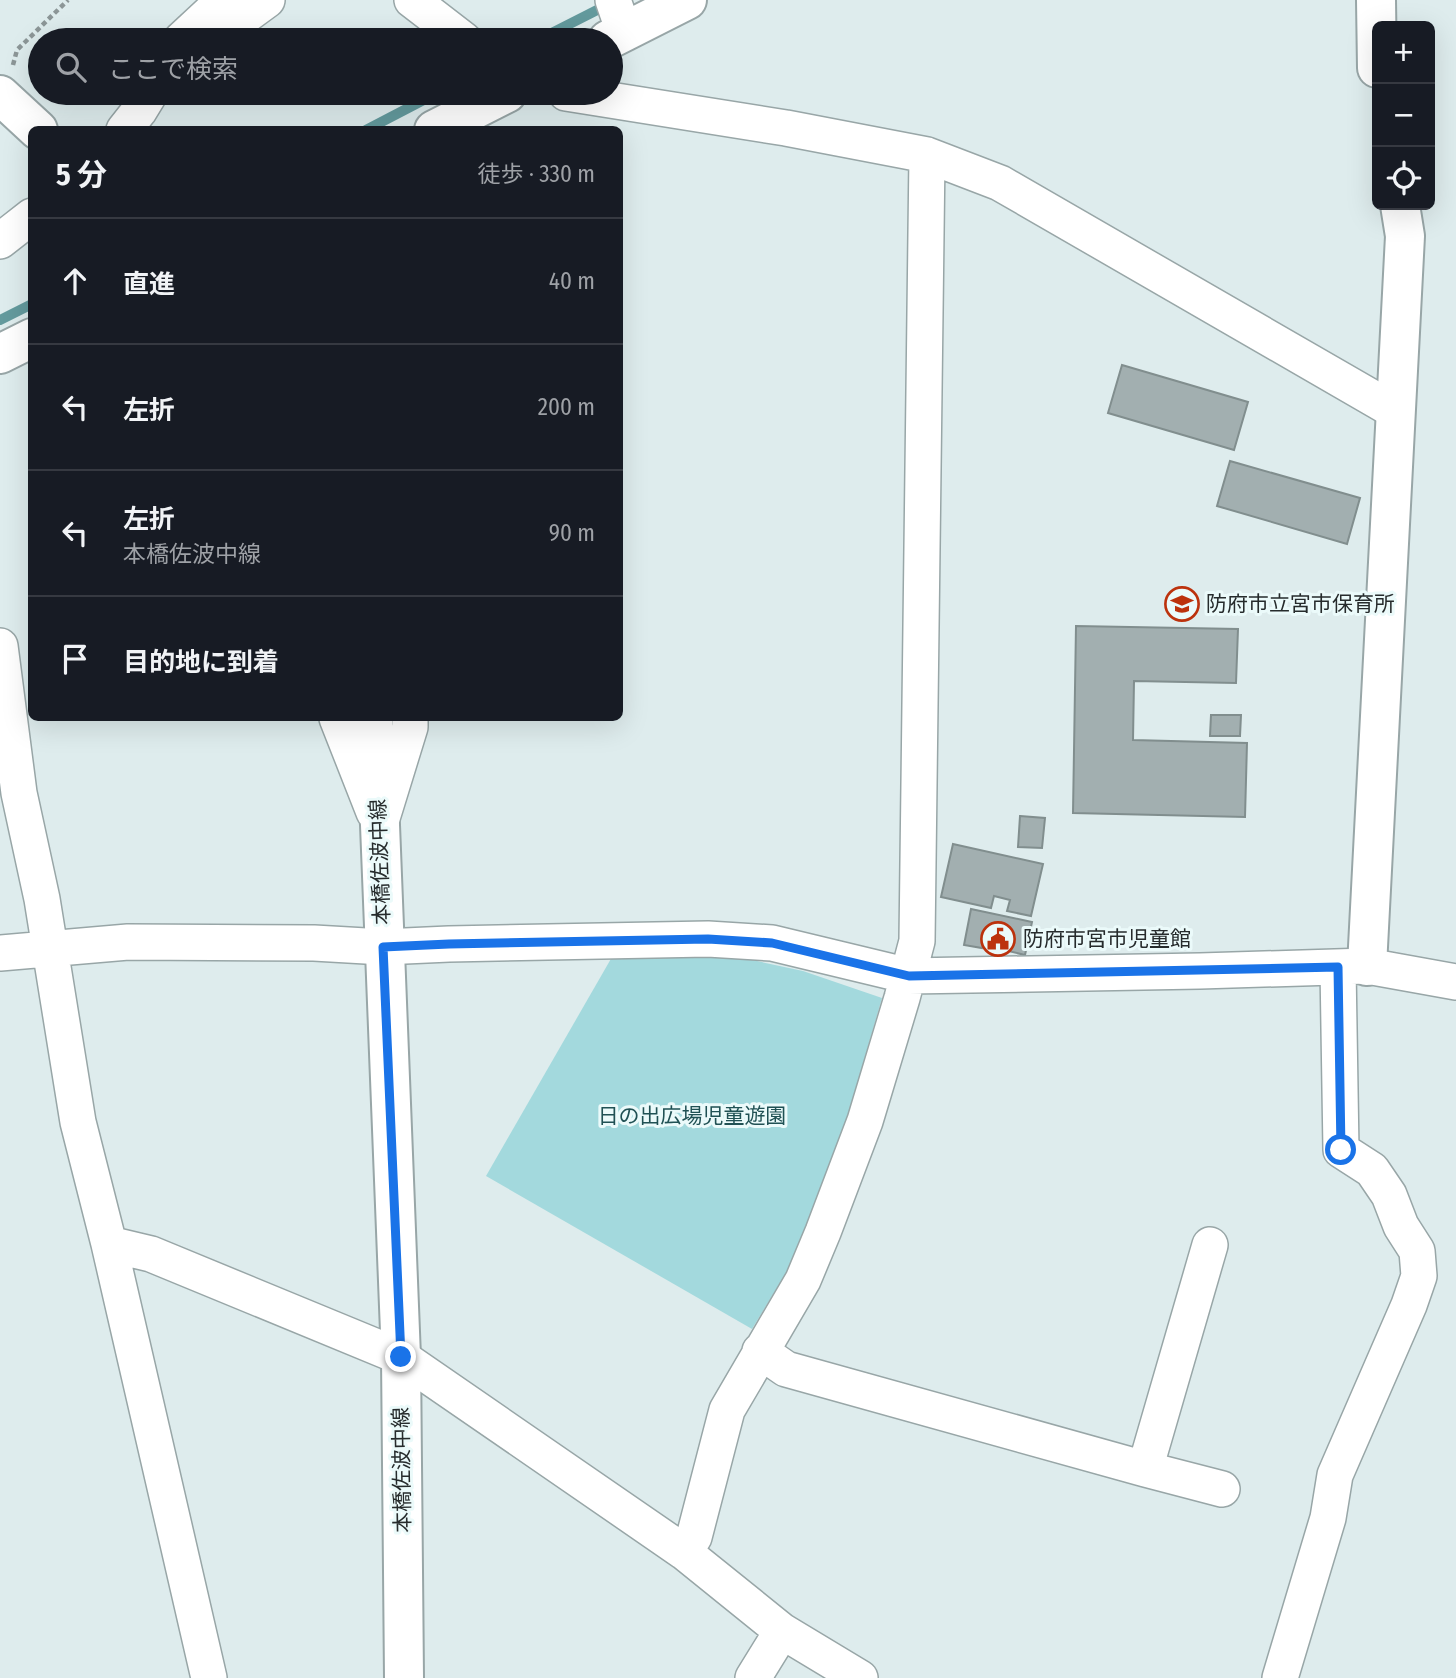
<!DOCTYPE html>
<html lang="ja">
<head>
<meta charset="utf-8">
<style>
  body { margin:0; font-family:"Fira Sans Condensed","Noto Sans JP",sans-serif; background:#20242c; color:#f1f3f6 }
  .controls { position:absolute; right:21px; top:21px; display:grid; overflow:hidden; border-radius:10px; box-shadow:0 7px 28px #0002 }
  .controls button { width:63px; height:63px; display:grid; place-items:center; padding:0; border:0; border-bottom:2px solid #363941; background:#171b24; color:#f1f3f6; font:35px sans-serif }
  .stop { position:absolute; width:21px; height:21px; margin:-16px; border:5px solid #1a73e8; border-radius:50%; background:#fff }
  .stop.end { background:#1a73e8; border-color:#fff; box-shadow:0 2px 7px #0008 }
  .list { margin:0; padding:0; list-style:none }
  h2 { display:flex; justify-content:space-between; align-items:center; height:91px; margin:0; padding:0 28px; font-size:30px }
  h2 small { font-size:23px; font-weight:400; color:#9ea1a6 }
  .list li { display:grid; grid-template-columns:46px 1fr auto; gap:21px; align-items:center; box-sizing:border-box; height:126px; padding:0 28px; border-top:2px solid #363941 }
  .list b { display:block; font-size:26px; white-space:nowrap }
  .list p { margin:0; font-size:23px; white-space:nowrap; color:#9ea1a6 }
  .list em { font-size:23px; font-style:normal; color:#9ea1a6 }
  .icon { flex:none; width:38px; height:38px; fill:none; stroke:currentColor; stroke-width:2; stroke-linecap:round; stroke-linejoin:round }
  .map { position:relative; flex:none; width:1456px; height:1678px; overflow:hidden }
  .search { position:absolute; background:#171b24; box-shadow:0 7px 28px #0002; left:28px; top:28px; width:595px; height:77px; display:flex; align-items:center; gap:18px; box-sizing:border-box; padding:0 24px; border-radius:38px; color:#9ea1a6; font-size:26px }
  .panel { position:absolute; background:#171b24; box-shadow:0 7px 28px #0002; left:28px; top:126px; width:595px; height:595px; border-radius:10px }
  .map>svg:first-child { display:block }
  .green { fill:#a3d9dd }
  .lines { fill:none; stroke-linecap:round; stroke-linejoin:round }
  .stream { stroke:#639a9d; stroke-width:10 }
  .building { fill:#a2afb0; stroke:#818e8e; stroke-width:2 }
  .street-casing { stroke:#98a6a7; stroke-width:38 }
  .secondary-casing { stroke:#98a6a7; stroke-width:42 }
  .path { stroke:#8c9697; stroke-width:4.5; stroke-dasharray:5 3.5; stroke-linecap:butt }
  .street { stroke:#fff; stroke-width:35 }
  .secondary { stroke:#fff; stroke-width:38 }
  .route { stroke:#1a73e8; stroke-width:9 }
  .labels { text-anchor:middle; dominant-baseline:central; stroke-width:6; stroke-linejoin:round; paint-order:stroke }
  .poi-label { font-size:21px; fill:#262b2c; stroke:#ebfafa; text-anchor:start }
  .street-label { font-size:21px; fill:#262b2c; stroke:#ebfafa }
  .park-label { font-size:21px; fill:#205154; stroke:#ebfafa }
</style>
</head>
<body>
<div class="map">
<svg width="1456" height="1678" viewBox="0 0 1456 1678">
  <rect width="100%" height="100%" fill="#deeced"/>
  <!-- green -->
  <path class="green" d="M729,955l74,16 79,27 -42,145 -37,102 -51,84 -266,-153 126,-219z"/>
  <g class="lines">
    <!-- stream -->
    <path class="stream" d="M538,40l69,-35
      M366,130l71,-37
      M0,320l32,-16"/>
  </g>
  <!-- building -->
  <path class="building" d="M1122,365l126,37 -14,48 -126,-37z
    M1230,461l130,37 -13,46 -130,-38z
    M1076,626l162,3 -2,54 -102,-2 -1,59 114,3 -2,74 -172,-4z
    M1211,715h30l-1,21h-30z
    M1020,816l25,2 -3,30 -24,-1z
    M953,844l90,20 -12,52 -24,-5 3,-11 -16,-4 -3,12 -50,-11z
    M971,909l61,13 -7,33 -42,-10 -1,3 -18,-3z"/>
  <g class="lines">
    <!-- street casing -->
    <g class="street-casing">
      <path id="street" d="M412,0l52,40
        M613,0l11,32
        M181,40l43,-40
        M217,40l24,-21 26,-19
        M566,93l220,35 141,27 73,28 395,228
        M124,130l15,-19 11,-18
        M0,241l32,-25
        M0,646l19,147 23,106 36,223 31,122 100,434
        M337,718l37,94
        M382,818l28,-91v-9
        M0,953l128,-11 186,1 69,4 66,-3 259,-5 64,4 137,33 291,-5 167,-5 89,16
        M109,1244l42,10 250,103 283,195 98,79 78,47
        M760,1351l26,18 359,100 77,20
        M1145,1469l65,-224
        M684,1552l10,-15 33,-127 76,-130 20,-48 42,-111 37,-123 15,-57 10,-786
        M753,1678l29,-47
        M1280,1678l48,-160 7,-43 74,-170 10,-29 -2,-25 -16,-25 -12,-31 -17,-25 -31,-20 -3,-183"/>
    </g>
    <!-- secondary casing -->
    <g class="secondary-casing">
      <path id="secondary" d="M1376,0l1,68
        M608,40l79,-40
        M0,95l38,35
        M434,130l73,-37
        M0,354l32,-16
        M373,718l7,107 21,532 3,321
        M1367,966l38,-730 -5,-31"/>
    </g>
    <!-- path -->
    <path class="path" d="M13,65l4,-15 51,-50"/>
    <!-- street -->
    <use href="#street" class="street"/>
    <!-- secondary -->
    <use href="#secondary" class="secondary"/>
  </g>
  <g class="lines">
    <!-- route -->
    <path class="route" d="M401,1357l-18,-410 66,-3 259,-5 64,4 137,33 429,-9 3,183"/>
  </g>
  <!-- icons -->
  <defs>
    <g id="school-ring" transform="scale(1.75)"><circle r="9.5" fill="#ebfafa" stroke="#bc320d" stroke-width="1.5"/><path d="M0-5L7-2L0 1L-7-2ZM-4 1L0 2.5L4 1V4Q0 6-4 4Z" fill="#bc320d"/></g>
    <g id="civic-ring" transform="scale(1.75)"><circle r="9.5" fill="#ebfafa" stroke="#bc320d" stroke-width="1.5"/><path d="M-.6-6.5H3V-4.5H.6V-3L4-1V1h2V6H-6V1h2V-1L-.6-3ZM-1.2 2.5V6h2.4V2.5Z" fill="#bc320d"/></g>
  </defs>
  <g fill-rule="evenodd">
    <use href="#school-ring" x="1182" y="604"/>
    <use href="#civic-ring" x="998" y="939"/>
  </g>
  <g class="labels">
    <!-- poi labels -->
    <g class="poi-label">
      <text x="1206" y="604">防府市立宮市保育所</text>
      <text x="1023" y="939">防府市宮市児童館</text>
    </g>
    <!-- street labels -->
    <g class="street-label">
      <text transform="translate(380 862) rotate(-92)">本橋佐波中線</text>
      <text transform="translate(402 1470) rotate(-91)">本橋佐波中線</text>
    </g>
    <!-- park labels -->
    <g class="park-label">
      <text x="692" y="1116">日の出広場児童遊園</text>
    </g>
  </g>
</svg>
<div class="controls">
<button>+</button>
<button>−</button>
<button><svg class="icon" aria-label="locate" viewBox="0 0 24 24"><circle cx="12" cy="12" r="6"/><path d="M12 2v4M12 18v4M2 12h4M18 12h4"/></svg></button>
</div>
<div class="stop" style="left:1341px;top:1150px"></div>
<div class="stop end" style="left:401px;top:1357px"></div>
<div class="search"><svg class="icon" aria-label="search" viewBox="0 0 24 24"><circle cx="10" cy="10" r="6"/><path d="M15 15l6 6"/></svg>ここで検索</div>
<section class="panel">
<h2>5 分<small>徒歩 · 330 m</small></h2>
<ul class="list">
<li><svg class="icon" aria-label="ahead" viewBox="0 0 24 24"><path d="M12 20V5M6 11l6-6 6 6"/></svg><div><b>直進</b></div><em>40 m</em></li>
<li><svg class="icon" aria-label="left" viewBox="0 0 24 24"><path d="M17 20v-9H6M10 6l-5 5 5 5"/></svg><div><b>左折</b></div><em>200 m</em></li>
<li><svg class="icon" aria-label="left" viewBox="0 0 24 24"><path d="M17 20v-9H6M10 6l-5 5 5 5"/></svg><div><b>左折</b><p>本橋佐波中線</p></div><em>90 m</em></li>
<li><svg class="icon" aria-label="arrive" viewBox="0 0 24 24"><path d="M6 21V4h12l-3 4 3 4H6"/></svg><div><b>目的地に到着</b></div></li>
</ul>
</section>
</div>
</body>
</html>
